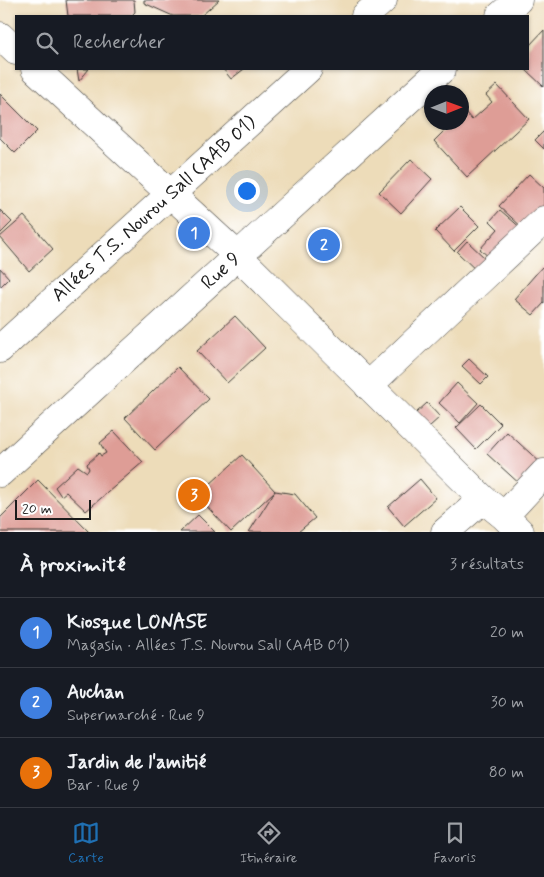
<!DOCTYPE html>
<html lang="fr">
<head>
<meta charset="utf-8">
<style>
  body { margin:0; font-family:Mynerve,sans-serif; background:#242831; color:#f1f3f6 }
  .compass { position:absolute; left:424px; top:85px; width:45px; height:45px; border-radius:50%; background:#171b24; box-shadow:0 1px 4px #0004; rotate:89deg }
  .scale { position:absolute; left:15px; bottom:12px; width:76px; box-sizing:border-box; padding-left:5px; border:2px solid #1c1c1c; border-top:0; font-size:14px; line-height:18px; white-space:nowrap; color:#1c1c1c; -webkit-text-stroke:4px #fff; paint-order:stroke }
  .you { position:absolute; left:246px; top:190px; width:18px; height:18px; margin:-12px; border:4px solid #fff; border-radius:50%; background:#1a73e8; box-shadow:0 0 0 8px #1a73e833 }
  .badge { display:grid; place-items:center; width:32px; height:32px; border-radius:50%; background:#1f6fb2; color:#fff; font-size:16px; font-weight:700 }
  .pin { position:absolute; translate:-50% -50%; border:2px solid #fff; box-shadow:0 1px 5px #0006 }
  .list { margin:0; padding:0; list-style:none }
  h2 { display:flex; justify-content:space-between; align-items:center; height:65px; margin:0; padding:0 20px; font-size:21px }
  h2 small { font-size:16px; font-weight:400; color:#9ea1a6 }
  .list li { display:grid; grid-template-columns:32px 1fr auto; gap:15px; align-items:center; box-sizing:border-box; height:70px; padding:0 20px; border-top:1px solid #363941 }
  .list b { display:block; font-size:19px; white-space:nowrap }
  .list p { margin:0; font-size:16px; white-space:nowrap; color:#9ea1a6 }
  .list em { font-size:16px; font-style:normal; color:#9ea1a6 }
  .icon { flex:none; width:28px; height:28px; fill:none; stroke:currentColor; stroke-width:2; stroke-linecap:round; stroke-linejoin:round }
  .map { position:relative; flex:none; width:544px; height:532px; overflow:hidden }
  .search { position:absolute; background:#171b24; box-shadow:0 1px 4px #0004; left:15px; right:15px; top:15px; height:55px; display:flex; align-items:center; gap:12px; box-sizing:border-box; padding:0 18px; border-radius:0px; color:#9ea1a6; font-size:19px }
  .sheet { height:275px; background:#171b24 }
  nav { display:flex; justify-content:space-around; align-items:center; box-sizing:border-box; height:70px; border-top:1px solid #363941; background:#171b24; font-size:14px; color:#9ea1a6 }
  nav a { display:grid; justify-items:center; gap:2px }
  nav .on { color:#1f6fb2 }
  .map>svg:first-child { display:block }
  .building { fill:#de9d96 }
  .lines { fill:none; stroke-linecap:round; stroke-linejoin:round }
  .minor-casing { stroke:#3b3934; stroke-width:29 }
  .tertiary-casing { stroke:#3b3934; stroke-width:29 }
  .minor { stroke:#fff; stroke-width:28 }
  .tertiary { stroke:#fff; stroke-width:28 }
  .labels { text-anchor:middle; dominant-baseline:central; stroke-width:4; stroke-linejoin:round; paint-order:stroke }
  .street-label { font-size:20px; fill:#1c1c1c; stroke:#fff }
</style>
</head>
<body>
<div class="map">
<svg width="544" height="532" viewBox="0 0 544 532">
  <rect width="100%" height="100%" fill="#fff"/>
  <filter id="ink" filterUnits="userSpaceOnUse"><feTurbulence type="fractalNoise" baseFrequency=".02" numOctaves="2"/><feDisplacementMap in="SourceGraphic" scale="10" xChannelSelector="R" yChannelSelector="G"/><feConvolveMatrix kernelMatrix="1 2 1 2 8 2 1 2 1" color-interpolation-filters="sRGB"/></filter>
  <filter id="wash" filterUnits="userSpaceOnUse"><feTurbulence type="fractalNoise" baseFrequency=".0096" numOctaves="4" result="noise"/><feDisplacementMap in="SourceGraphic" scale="20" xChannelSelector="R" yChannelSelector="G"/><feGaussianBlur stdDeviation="1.12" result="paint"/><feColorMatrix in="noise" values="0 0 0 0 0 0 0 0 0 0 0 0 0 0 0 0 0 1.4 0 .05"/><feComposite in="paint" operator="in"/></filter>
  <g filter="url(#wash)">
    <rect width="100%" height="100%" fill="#eddcb9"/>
    <g id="blocks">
      <!-- building -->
      <path class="building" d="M66,0h68l1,12 -4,4h-63z
        M144,0h75l-18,16h-28l-29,-13z
        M544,30v57l-19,-18h3v-22z
        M77,69h12l-10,12z
        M223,69h21l-13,10z
        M497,85l32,34 -62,58 -33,-36 19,-19h9v-7l3,-3 7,8 20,-18 -6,-7z
        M0,94l37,37 -22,22 -15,-15z
        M544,131v18l-9,-9z
        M411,159l21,20 -31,34 -22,-21z
        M529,174l15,14v19l-20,22 -25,-23z
        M460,207l19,19 -25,25 -19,-20z
        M0,210l12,12 -12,12z
        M500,210l22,19 -29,32 -13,-12 18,-20 -8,-8z
        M24,216l29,33 -24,22 -29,-34z
        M467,241l19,18 -6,15 -23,-22z
        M542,267l2,2v34l-11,12 -19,-16z
        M0,268l9,10 -9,9z
        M235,316l30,32 -38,35 -30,-32z
        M469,359l19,18 -7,7 -19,-18z
        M178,367l31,32 -54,51 -30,-32z
        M457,383l21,20 -18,20 -21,-20z
        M427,403l13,14 -11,10 -13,-14z
        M481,404l20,20 -25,25 -20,-21z
        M114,431l29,31 -57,49 -20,-19 -5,4 -6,-9 23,-21 9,6 2,-3 -2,-5 12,-11 2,3 5,-3 -6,-10z
        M507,432l35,32 -20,22 -35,-32z
        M242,455l33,36 -44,41 -34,-36z
        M420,479l16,19 -32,28 -16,-19z
        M38,480l51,52h-89v-14z
        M275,491l20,3 20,24 -17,14h-49z
        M198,515l17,17h-35z"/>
    </g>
  </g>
  <g filter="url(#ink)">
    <use href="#blocks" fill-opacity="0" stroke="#3b3934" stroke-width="1"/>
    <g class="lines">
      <!-- minor casing -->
      <g class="minor-casing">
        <path id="minor" d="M0,36l16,15
          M35,69l202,186 246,244 21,17 16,16
          M368,386l176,-166
          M504,516l40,-43
          M445,532l38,-33"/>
      </g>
      <!-- tertiary casing -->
      <g class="tertiary-casing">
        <path id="tertiary" d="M365,16l18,-16
          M500,16l18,-16
          M0,349l308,-280
          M0,473l442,-404"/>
      </g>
      <!-- minor -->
      <use href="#minor" class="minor"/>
      <!-- tertiary -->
      <use href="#tertiary" class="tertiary"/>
    </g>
  </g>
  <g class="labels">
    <!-- street labels -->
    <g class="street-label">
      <text transform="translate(154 209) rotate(-42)">Allées T.S. Nourou Sall (AAB 01)</text>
      <text transform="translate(221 271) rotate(-43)">Rue 9</text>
    </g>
  </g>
</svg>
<svg class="compass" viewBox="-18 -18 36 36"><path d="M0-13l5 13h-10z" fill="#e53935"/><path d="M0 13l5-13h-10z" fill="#9ea1a6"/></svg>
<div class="scale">20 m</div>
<div class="you"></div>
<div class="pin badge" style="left:194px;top:233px;background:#3f7fe0">1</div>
<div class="pin badge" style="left:324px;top:245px;background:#3f7fe0">2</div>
<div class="pin badge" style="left:194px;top:495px;background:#e8710a">3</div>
<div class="search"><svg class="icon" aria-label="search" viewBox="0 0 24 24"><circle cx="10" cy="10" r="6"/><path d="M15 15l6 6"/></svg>Rechercher</div>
</div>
<section class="sheet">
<h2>À proximité<small>3 résultats</small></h2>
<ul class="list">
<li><span class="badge" style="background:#3f7fe0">1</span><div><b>Kiosque LONASE</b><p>Magasin · Allées T.S. Nourou Sall (AAB 01)</p></div><em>20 m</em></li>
<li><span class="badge" style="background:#3f7fe0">2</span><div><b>Auchan</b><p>Supermarché · Rue 9</p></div><em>30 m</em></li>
<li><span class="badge" style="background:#e8710a">3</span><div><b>Jardin de l'amitié</b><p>Bar · Rue 9</p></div><em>80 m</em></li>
</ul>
</section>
<nav>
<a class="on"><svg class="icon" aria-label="map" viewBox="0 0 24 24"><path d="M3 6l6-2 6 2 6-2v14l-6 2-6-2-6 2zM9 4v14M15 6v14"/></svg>Carte</a>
<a><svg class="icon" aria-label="directions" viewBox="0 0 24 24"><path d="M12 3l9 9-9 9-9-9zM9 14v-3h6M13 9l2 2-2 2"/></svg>Itinéraire</a>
<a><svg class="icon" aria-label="saved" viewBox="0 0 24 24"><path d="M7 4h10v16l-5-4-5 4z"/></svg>Favoris</a>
</nav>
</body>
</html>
